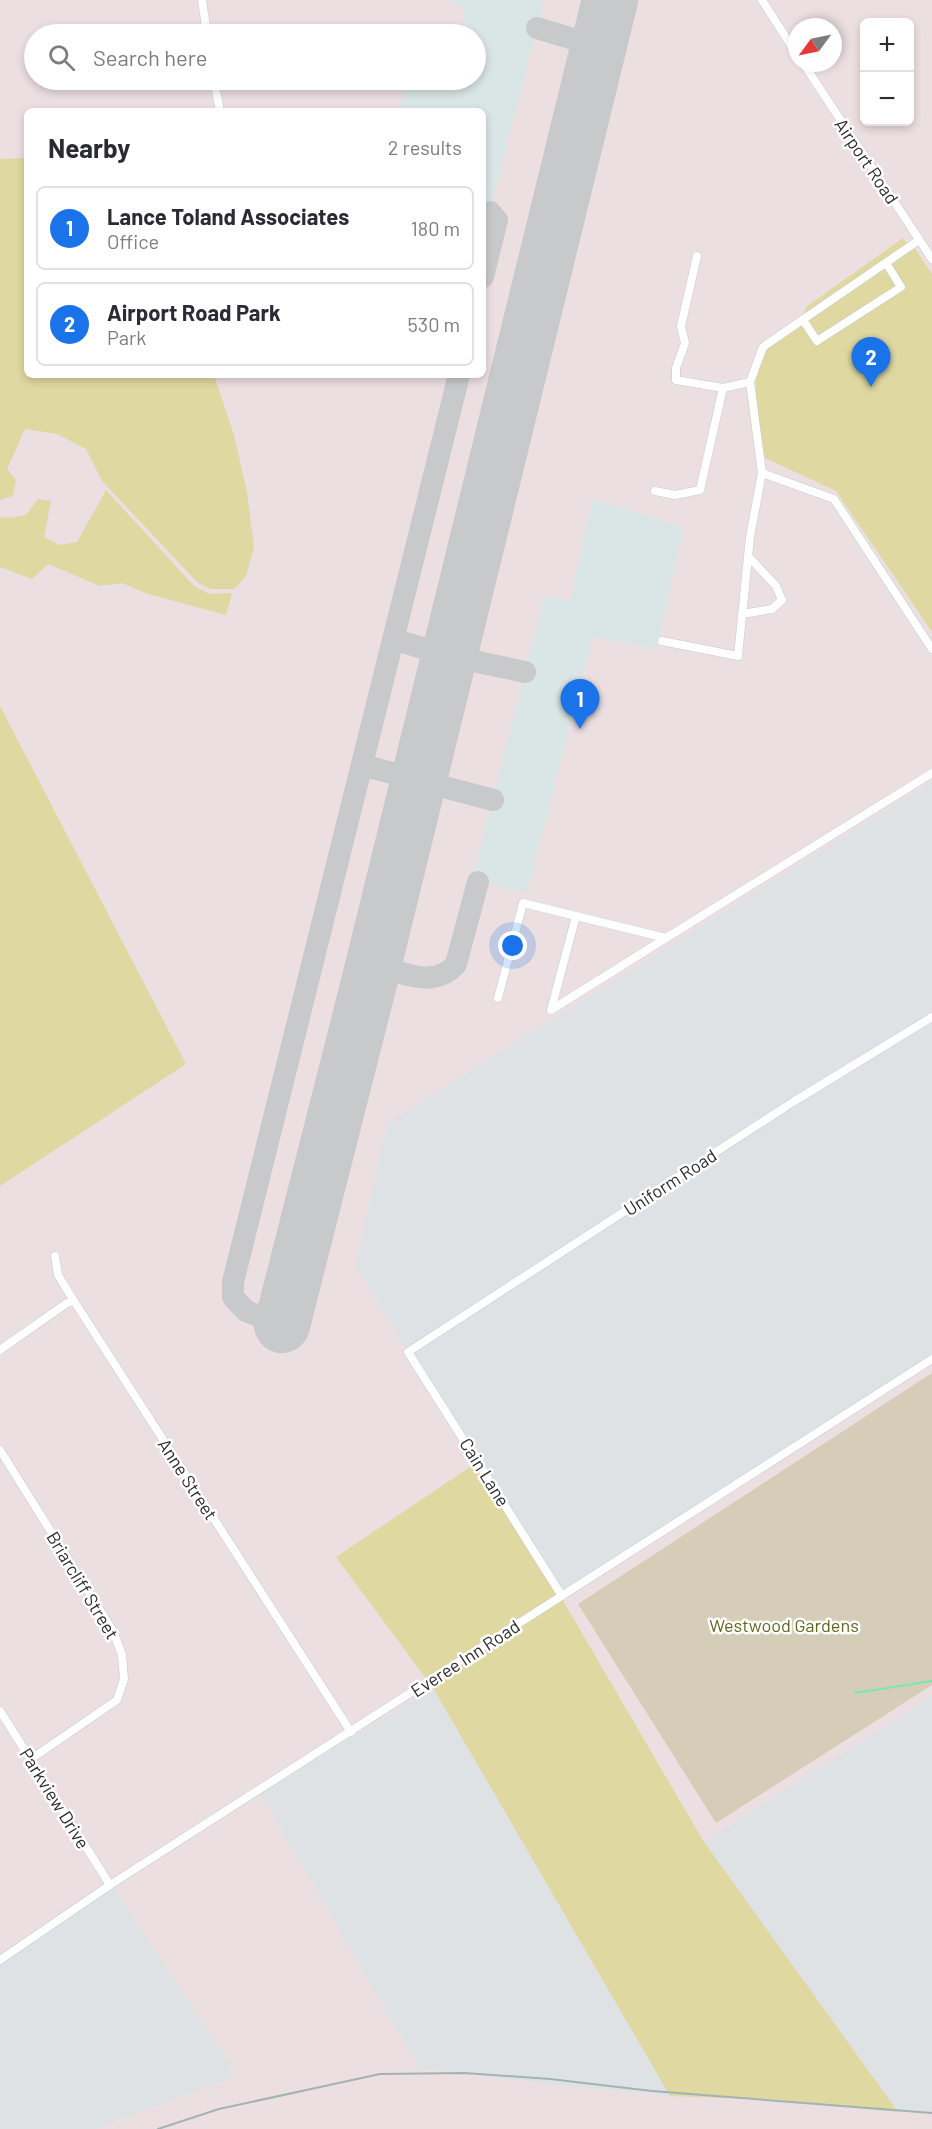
<!DOCTYPE html>
<html lang="en">
<head>
<meta charset="utf-8">
<style>
  body { margin:0; font-family:Barlow,sans-serif; background:#f7f7f7; color:#2b2b33 }
  .controls { position:absolute; right:18px; top:18px; display:grid; overflow:hidden; border-radius:9px; box-shadow:0 3px 9px #0003 }
  .controls button { width:54px; height:54px; display:grid; place-items:center; padding:0; border:0; border-bottom:2px solid #e1e1e2; background:#fff; color:#2b2b33; font:30px sans-serif }
  .compass { position:absolute; left:788px; top:18px; width:54px; height:54px; border-radius:50%; background:#fff; box-shadow:0 3px 9px #0003; rotate:237deg }
  .you { position:absolute; left:513px; top:946px; width:21px; height:21px; margin:-15px; border:4px solid #fff; border-radius:50%; background:#1a73e8; box-shadow:0 0 0 9px #1a73e833 }
  .badge { display:grid; place-items:center; width:39px; height:39px; border-radius:50%; background:#1a73e8; color:#fff; font-size:20px; font-weight:700 }
  .pin { position:absolute; translate:-50% -50px; filter:drop-shadow(0 2px 3px #0008) }
  .pin::after { content:''; position:absolute; top:32px; width:21px; height:18px; background:inherit; clip-path:polygon(0 0,100% 0,50% 100%) }
  .list { margin:0; padding:0; list-style:none }
  h2 { display:flex; justify-content:space-between; align-items:center; height:78px; margin:0; padding:0 24px; font-size:26px }
  h2 small { font-size:20px; font-weight:400; color:#7c7c81 }
  .list li { display:grid; grid-template-columns:39px 1fr auto; gap:18px; align-items:center; box-sizing:border-box; height:84px; margin:0 12px 12px; padding:0 12px; border:2px solid #e1e1e2; border-radius:9px }
  .list b { display:block; font-size:22px; white-space:nowrap }
  .list p { margin:0; font-size:20px; white-space:nowrap; color:#7c7c81 }
  .list em { font-size:20px; font-style:normal; color:#7c7c81 }
  .icon { flex:none; width:33px; height:33px; fill:none; stroke:currentColor; stroke-width:2; stroke-linecap:round; stroke-linejoin:round }
  .map { position:relative; flex:none; width:932px; height:2129px; overflow:hidden }
  .search { position:absolute; background:#fff; box-shadow:0 3px 9px #0003; left:24px; top:24px; width:462px; height:66px; display:flex; align-items:center; gap:15px; box-sizing:border-box; padding:0 21px; border-radius:33px; color:#7c7c81; font-size:22px }
  .panel { position:absolute; background:#fff; box-shadow:0 3px 9px #0003; left:24px; top:108px; width:462px; height:270px; border-radius:9px }
  .map>svg:first-child { display:block }
  .industrial { fill:#dfe2e5 }
  .airport { fill:#dae5e5 }
  .green { fill:#dfd8a0 }
  .cemetery { fill:#d5cdb8 }
  .lines { fill:none; stroke-linecap:round; stroke-linejoin:round }
  .stream { stroke:#7ae6b0; stroke-width:2 }
  .taxiway { stroke:#c7c9cb; stroke-width:22 }
  .runway { stroke:#c7c9cb; stroke-width:56 }
  .street-casing { stroke:#c0cccd; stroke-width:9 }
  .street { stroke:#fff; stroke-width:8 }
  .rail { stroke:#a2b3b4; stroke-width:2 }
  .labels { text-anchor:middle; dominant-baseline:central; stroke-width:5; stroke-linejoin:round; paint-order:stroke }
  .street-label { font-size:18px; fill:#2c2c2c; stroke:#fff }
  .park-label { font-size:18px; fill:#636420; stroke:#fff }
</style>
</head>
<body>
<div class="map">
<svg width="932" height="2129" viewBox="0 0 932 2129">
  <rect width="100%" height="100%" fill="#ecdfe2"/>
  <!-- industrial -->
  <path class="industrial" d="M932,781v574l-370,244 -207,-333 32,-143z
    M433,1688l237,408 -133,-13 -118,-15 -159,-275z
    M932,1696v417l-34,-1 -194,-270z
    M114,1888l123,188 -141,53h-96v-168z"/>
  <!-- airport -->
  <path class="airport" d="M448,0h96l-57,223 -4,-4v-108h-85l9,-31 41,8 2,-8h26v-46h-16l5,-23z
    M592,499l91,28 -26,122 -64,-12 -66,256 -55,-13 72,-284 26,5z"/>
  <!-- green -->
  <path class="green" d="M27,158v217h187l20,60 13,57 7,55 -8,29 -12,13h-23l-13,-6 -96,-102 -16,-32 -29,-15 -32,-5 -18,40 9,11 -3,16 -13,4v-341z
    M903,238l6,8 3,-2 20,30v358l-96,-141 -71,-33c-3,-23 -16,-84 -5,-102 10,-18 28,-31 44,-42l2,-7z
    M106,490l88,96 15,8 23,-1 -6,22 -78,-21 -26,-11 -22,3 -52,-22 -16,15 -32,-12v-50l9,1 17,-3 12,-16 13,2 -7,36 16,8 17,-3z
    M0,706l186,358 -186,122z
    M476,1463l86,136 142,243 194,270 -121,-12 -107,-4 -237,-408 -97,-131z"/>
  <!-- cemetery -->
  <path class="cemetery" d="M932,1373v312l-216,138 -138,-219z"/>
  <g class="lines">
    <!-- stream -->
    <path class="stream" d="M855,1693l77,-12"/>
    <!-- taxiway -->
    <path class="taxiway" d="M537,28l62,19
      M483,277l14,-57 -7,-8
      M393,639l56,17 76,16
      M362,765l131,35
      M373,964c28,8 61,26 83,0l22,-82
      M285,1311l-29,4 -10,-4 -13,-14v-15l226,-907"/>
    <!-- runway -->
    <path class="runway" d="M282,1325l87,-342 241,-983"/>
    <!-- street casing -->
    <g class="street-casing">
      <path id="street" d="M202,0l5,34
        M762,0l35,55
        M803,63l129,196
        M214,80l5,26
        M919,240l-156,107 -13,35 12,91 72,26 98,150
        M697,256l-16,70 4,17 -9,25v12l47,8 27,-6
        M803,320l14,21 84,-54 -15,-24
        M655,491l20,4 25,-5 23,-102
        M742,614l30,-5 10,-9 -6,-14 -28,-30
        M662,641l76,15 12,-119 12,-64
        M576,916l-25,94 115,-72
        M498,998l25,-95 143,35 266,-165
        M55,1256l3,19 16,26 277,431
        M0,1350l67,-47 7,-2
        M0,1450l113,181 9,24 2,24 -7,21 -86,59
        M562,1596l-154,-244 385,-250 139,-85
        M0,1711l110,174
        M0,1960l110,-75 822,-526"/>
    </g>
    <!-- street -->
    <use href="#street" class="street"/>
    <!-- rail -->
    <path class="rail" d="M158,2129l61,-20 161,-35 84,-1 86,6 102,12 280,22"/>
  </g>
  <g class="labels">
    <!-- street labels -->
    <g class="street-label">
      <text transform="translate(867 161) rotate(56)">Airport Road</text>
      <text transform="translate(670 1182) rotate(-33)">Uniform Road</text>
      <text transform="translate(485 1472) rotate(58)">Cain Lane</text>
      <text transform="translate(188 1479) rotate(57)">Anne Street</text>
      <text transform="translate(83 1585) rotate(59)">Briarcliff Street</text>
      <text transform="translate(465 1658) rotate(-33)">Everee Inn Road</text>
      <text transform="translate(55 1798) rotate(58)">Parkview Drive</text>
    </g>
    <!-- park labels -->
    <g class="park-label">
      <text x="784" y="1625">Westwood Gardens</text>
    </g>
  </g>
</svg>
<div class="controls">
<button>+</button>
<button>−</button>
</div>
<svg class="compass" viewBox="-18 -18 36 36"><path d="M0-13l5 13h-10z" fill="#e53935"/><path d="M0 13l5-13h-10z" fill="#7c7c81"/></svg>
<div class="you"></div>
<div class="pin badge" style="left:580px;top:729px">1</div>
<div class="pin badge" style="left:871px;top:387px">2</div>
<div class="search"><svg class="icon" aria-label="search" viewBox="0 0 24 24"><circle cx="10" cy="10" r="6"/><path d="M15 15l6 6"/></svg>Search here</div>
<section class="panel">
<h2>Nearby<small>2 results</small></h2>
<ul class="list">
<li><span class="badge">1</span><div><b>Lance Toland Associates</b><p>Office</p></div><em>180 m</em></li>
<li><span class="badge">2</span><div><b>Airport Road Park</b><p>Park</p></div><em>530 m</em></li>
</ul>
</section>
</div>
</body>
</html>
